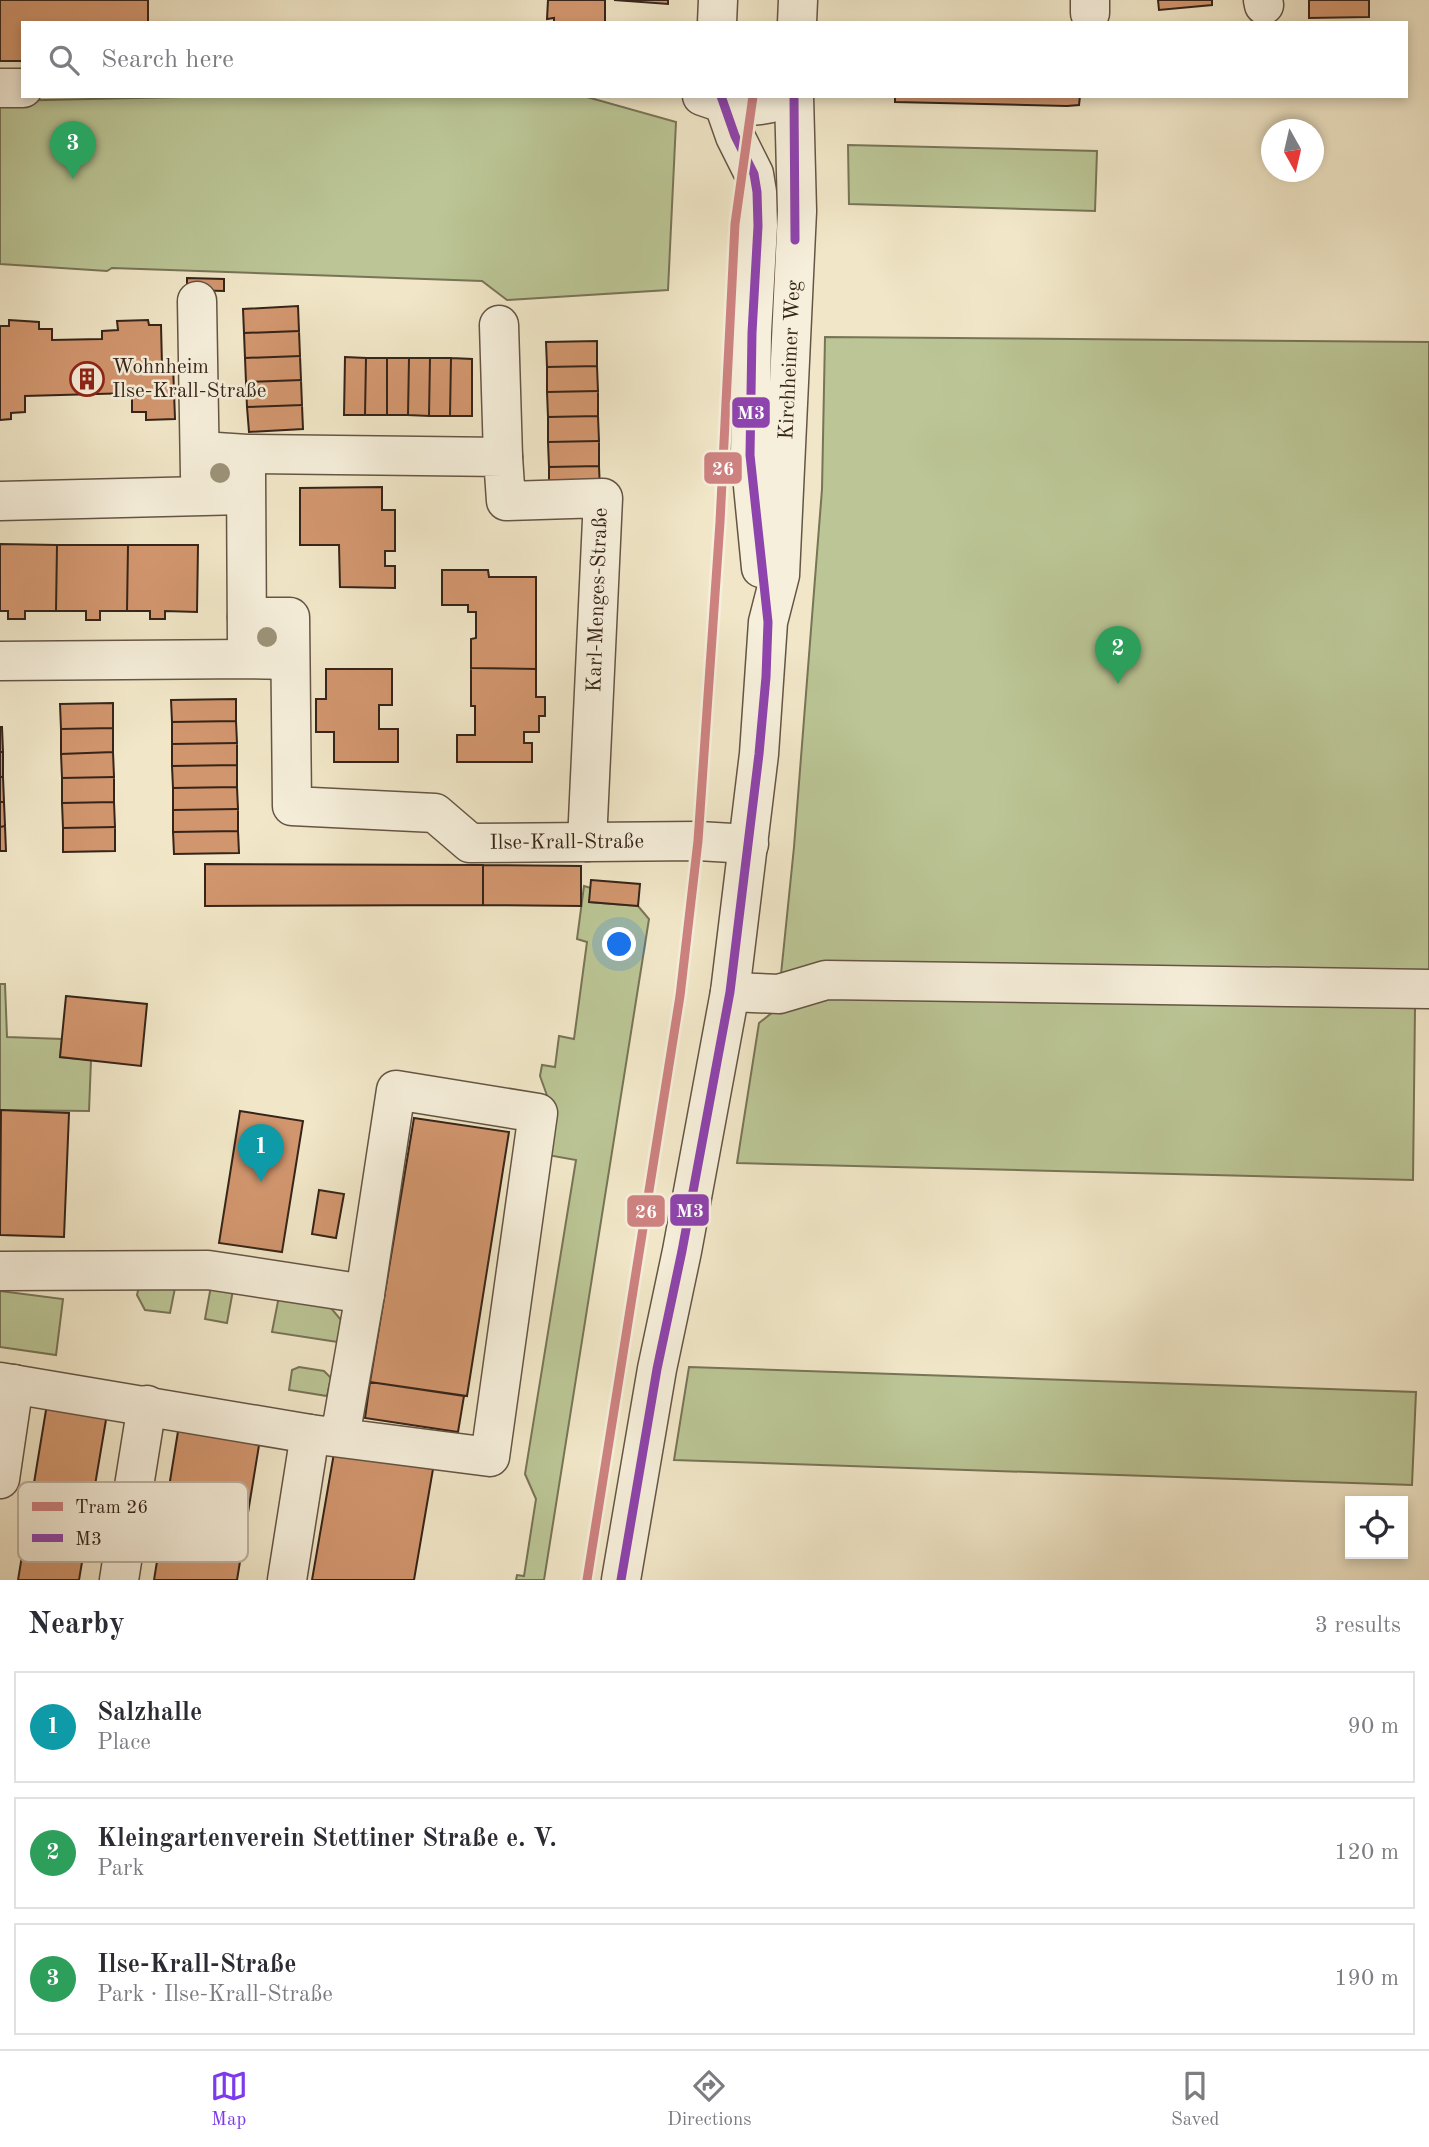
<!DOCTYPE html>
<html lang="en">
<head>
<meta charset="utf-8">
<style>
  body { margin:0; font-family:"Old Standard TT",serif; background:#f7f7f7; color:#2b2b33 }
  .controls { position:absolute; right:21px; bottom:21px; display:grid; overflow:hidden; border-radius:0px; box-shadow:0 4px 10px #0003 }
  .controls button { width:63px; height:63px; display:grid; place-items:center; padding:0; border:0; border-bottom:2px solid #e1e1e2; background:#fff; color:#2b2b33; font:35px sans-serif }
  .compass { position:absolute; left:1261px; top:119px; width:63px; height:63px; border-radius:50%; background:#fff; box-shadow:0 4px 10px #0003; rotate:172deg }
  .you { position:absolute; left:620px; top:945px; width:24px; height:24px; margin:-18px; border:5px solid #fff; border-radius:50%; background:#1a73e8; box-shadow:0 0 0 10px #1a73e833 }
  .badge { display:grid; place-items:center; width:46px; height:46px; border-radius:50%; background:#7c3aed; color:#fff; font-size:23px; font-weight:700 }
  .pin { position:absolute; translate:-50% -58px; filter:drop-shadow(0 2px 4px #0008) }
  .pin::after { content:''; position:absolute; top:37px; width:24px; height:21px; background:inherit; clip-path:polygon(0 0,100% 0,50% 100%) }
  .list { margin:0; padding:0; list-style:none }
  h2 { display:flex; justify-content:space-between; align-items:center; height:91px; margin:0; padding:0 28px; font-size:30px }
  h2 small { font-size:23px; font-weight:400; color:#7c7c81 }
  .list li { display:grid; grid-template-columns:46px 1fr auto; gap:21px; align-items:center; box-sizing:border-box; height:112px; margin:0 14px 14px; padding:0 14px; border:2px solid #e1e1e2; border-radius:0px }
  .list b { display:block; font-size:26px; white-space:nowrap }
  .list p { margin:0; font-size:23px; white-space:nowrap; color:#7c7c81 }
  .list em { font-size:23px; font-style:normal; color:#7c7c81 }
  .icon { flex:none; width:38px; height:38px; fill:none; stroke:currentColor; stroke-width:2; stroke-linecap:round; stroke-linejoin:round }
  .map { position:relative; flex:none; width:1429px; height:1580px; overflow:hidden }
  .search { position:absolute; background:#fff; box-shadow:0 4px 10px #0003; left:21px; right:21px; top:21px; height:77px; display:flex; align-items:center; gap:18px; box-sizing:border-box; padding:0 24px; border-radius:0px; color:#7c7c81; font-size:26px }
  .sheet { height:469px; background:#fff }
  nav { display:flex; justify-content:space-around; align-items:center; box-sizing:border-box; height:98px; border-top:2px solid #e1e1e2; background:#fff; font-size:19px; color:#7c7c81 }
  nav a { display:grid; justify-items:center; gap:4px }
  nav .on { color:#7c3aed }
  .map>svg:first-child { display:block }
  .green { fill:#bbc595; stroke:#787457; stroke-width:2 }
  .building { fill:#d2966e; stroke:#362419; stroke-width:2 }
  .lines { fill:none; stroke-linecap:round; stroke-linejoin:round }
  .minor-casing { stroke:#655545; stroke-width:41 }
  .minor { stroke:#f6efdb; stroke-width:38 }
  .bus-1-casing { stroke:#f6efdb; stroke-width:14 }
  .bus-1 { stroke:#8e44ad; stroke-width:9 }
  .tram-1-casing { stroke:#f6efdb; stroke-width:14 }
  .tram-1 { stroke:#cd8280; stroke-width:9 }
  .tree { fill:#9c9279 }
  .labels { text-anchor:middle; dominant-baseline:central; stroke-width:5; stroke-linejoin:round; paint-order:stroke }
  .street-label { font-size:21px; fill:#362419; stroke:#f6efdb }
  .poi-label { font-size:21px; fill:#362419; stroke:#f6efdb; text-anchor:start }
  .key { fill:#f6efdb; stroke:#bcb2a1; stroke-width:2 }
  .key-label { font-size:19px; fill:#362419 }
  .line-badge { stroke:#f6efdb; stroke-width:2.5 }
  .badge-label { font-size:19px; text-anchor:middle; font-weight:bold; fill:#fff }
</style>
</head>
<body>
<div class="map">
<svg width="1429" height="1580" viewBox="0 0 1429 1580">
  <rect width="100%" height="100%" fill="#f1e7c8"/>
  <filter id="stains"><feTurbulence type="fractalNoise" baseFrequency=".00286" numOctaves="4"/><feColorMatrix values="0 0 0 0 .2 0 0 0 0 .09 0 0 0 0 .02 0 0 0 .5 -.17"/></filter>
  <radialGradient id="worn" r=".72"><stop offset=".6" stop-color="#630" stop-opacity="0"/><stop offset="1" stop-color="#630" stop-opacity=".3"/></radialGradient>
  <!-- green -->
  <path class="green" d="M227,96l360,1 89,25 -8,168 -161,10 -25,-19 -370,-13 -5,3 -107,-7v-163z
    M848,145l249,6 -2,60 -246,-7z
    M825,337l604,5v647l-650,5 15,-147 28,-358z
    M584,886l7,2 -1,14 48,4 11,13 -105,661h-28l1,-5 7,1 12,-77 -11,-25 51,-314 -34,-6 7,-53 -9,-25 2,-11 13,2 4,-31 15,3 13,-97 -10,-3z
    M0,984h5l2,53 55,2 -2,18 31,3 -2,51 -88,-1 -1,20z
    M835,989l555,10 25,9 -2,172 -676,-17 22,-140 23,-18z
    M140,1281l36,2 -6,30 -25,-3 -8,-15z
    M211,1286l22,4 -6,33 -22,-4z
    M0,1291l63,8 -7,56 -56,-8z
    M279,1296l47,6 15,18 -3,22 -66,-10z
    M299,1367l25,4 7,7 -4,18 -38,-6 3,-20z
    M689,1367l727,25 -4,93 -738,-25z"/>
  <!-- building -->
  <path class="building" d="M0,0h148v23h-125v38h-23z
    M548,0h57v23h-51v-5l-7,1z
    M614,0h54v4z
    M1158,0h54v5l-53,5z
    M1309,0h60v17l-60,1z
    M895,96h185l-1,9 -12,1 -172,-4z
    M187,278l37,1v12l-37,-1z
    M298,306l1,25 -55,2 -1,-24z
    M9,320l30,2v7h13v11l50,-1v-8l16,-1 -1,-9 31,-1 1,5h12l1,40 11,-1 2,55 -29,1v-8h-14v-19l-107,3v16l-14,1v6l-11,1v-94h9z
    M299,331l1,25 -55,2 -1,-25z
    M597,341v25l-50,1 -1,-25z
    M300,356l1,24 -55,2 -1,-24z
    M345,357l21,1 -1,57h-21z
    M366,358h21v57h-22z
    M387,358h22l-1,57h-21z
    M409,358h21l-1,58 -21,-1z
    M430,358h21l-1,58h-21z
    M451,358l21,1v57h-22z
    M597,366l1,25 -51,1v-25z
    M301,380l1,25 -55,2 -1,-25z
    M598,391v25l-50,1 -1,-25z
    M302,405l1,24 -54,3 -2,-25z
    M598,416l1,25 -51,1v-25z
    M599,441v25l-50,1 -1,-25z
    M599,466l1,25 -51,1v-25z
    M382,487v23h13v41h-10v15h10v22l-55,-1 -1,-42h-39v-57z
    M0,544l57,1 -1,66h-31v8h-17v-8h-8z
    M57,545h71l-1,66h-27v9h-14v-9h-30z
    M128,545h70l-1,67 -32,-1v8h-15v-8h-23z
    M442,570h46l1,7h47v92l-65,-1v-29l5,-1v-26h-8v-7h-26z
    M471,668l65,1v28h9v19h-6v16h-15v11h8v19h-75v-27h18v-29h-4z
    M326,669h66v36h-13v24h19v33h-64v-30h-18v-33h10z
    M236,699v22l-64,1 -1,-22z
    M113,703v25l-52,1 -1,-25z
    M236,721l1,22 -65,1v-22z
    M0,727h2l1,25h-3z
    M113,728v24l-52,2v-25z
    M237,743v22l-65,1v-22z
    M0,752h3v25h-3z
    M113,752l1,25 -52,1 -1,-24z
    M237,765v22l-64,1 -1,-22z
    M0,777h3l1,25h-4z
    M114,777v25l-52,1v-25z
    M237,787l1,22 -65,1v-22z
    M0,802h4l1,24 -5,1z
    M114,802l1,25 -52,1 -1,-25z
    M238,809v22l-65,1v-22z
    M5,826l1,25h-6v-24z
    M115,827v24l-52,1v-24z
    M238,831l1,22 -65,1 -1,-22z
    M205,864l278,1v40l-278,1z
    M483,865l98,1v40l-98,-1z
    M591,880l49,4 -2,22 -49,-4z
    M66,996l81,8 -6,62 -81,-9z
    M1,1110l68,3 -5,124 -64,-2z
    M240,1111l63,10 -21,131 -63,-9z
    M414,1118l95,14 -42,264 -97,-14z
    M319,1190l25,4 -8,44 -24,-4z
    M370,1382l94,14 -6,36 -93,-14z
    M48,1398l60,10 -29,172h-61z
    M180,1419l81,14 -24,147h-83z
    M334,1453l99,16 -19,111h-102z"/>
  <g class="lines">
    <!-- minor casing -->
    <g class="minor-casing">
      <g id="minor">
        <path d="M1263,0l1,5"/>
        <path d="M1090,13v-13"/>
        <path d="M717,23l1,-23"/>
        <path d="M797,23l1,-23"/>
        <path d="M0,88h23"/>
        <path d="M702,96c31,12 59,14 89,0"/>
        <path d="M721,96l14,40 19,38 3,18 1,34 -6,107 -2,122 11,113"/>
        <path d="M197,301l3,175"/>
        <path d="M499,325l4,132"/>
        <path d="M201,451l46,3 256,3 3,44 97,-3 -16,344"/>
        <path d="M246,472l1,171"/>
        <path d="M0,501l244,-6"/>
        <path id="s1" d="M247,617h43l2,189 143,7 35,30 228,-2 51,3"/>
        <path d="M0,661l247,-2 42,1"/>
        <path d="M730,992l49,2 47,-14 603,9"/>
        <path d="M0,1271l208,-1 157,24"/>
        <path d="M0,1382l310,52 180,23 48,-344 -142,-23 -31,204 -25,143"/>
        <path d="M0,1479l14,-95"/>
        <path d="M119,1580l28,-175"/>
        <path d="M287,1580l23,-146"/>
        <path id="s2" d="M621,1580l36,-211 25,-118 48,-259 29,-238 9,-132 12,-47 17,-364 -3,-115"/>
      </g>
    </g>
    <!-- minor -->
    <use href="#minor" class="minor"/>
    <!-- bus-1 casing -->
    <g class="bus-1-casing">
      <path id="bus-1" d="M794,96l1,144
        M621,1580l36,-211 25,-118 48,-259 29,-238 7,-77 2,-55 -18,-167 2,-122 6,-107 -1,-34 -3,-18 -19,-38 -14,-40"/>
    </g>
    <!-- bus-1 -->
    <use href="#bus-1" class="bus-1"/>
    <!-- tram-1 casing -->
    <g class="tram-1-casing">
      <path id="tram-1" d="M587,1580l93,-584 18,-155 22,-319 15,-298 18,-128"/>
    </g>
    <!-- tram-1 -->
    <use href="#tram-1" class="tram-1"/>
  </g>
  <!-- trees -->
  <g class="tree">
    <circle cx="220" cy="473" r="10"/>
    <circle cx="267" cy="637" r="10"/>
  </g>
  <!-- icons -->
  <defs>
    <g id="building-ring" transform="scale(1.75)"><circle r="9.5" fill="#f6efdb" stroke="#8f2418" stroke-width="1.5"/><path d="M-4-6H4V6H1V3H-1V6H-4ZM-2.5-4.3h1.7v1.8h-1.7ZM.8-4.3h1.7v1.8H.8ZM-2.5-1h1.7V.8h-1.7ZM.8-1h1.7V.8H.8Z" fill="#8f2418"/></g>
  </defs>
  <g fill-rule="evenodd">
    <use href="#building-ring" x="87" y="379"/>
  </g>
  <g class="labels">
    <!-- street labels -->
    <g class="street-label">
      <text stroke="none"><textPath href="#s2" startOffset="1234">Kirchheimer Weg</textPath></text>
      <text transform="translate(598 600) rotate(-88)">Karl-Menges-Straße</text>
      <text stroke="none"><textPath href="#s1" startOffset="518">Ilse-Krall-Straße</textPath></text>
    </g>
    <!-- poi labels -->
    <g class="poi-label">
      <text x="112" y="367">Wohnheim<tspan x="112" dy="24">Ilse-Krall-Straße</tspan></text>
    </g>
  </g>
  <!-- legend -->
  <rect x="18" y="1482" width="230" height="80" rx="10" class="key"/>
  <rect x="32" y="1502" width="31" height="9" fill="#cd8280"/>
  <rect x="32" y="1534" width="31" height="8" fill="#8e44ad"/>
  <g class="key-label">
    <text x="75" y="1513">Tram 26</text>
    <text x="75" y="1545">M3</text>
  </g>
  <g class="line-badge">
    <rect x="731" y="396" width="40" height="33" rx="7" fill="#8e44ad"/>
    <rect x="703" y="451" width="40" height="34" rx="7" fill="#cd8280"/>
    <rect x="669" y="1193" width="41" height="34" rx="7" fill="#8e44ad"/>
    <rect x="626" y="1194" width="40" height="34" rx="7" fill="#cd8280"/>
  </g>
  <g class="badge-label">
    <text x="751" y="419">M3</text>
    <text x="723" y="475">26</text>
    <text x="690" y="1217">M3</text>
    <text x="646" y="1218">26</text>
  </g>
  <rect width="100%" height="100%" filter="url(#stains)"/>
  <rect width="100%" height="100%" fill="url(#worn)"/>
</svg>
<div class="controls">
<button><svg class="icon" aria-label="locate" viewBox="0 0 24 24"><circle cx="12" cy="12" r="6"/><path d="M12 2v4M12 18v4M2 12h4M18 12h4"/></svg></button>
</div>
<svg class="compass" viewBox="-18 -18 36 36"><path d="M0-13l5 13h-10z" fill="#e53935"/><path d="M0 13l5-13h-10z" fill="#7c7c81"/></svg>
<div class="you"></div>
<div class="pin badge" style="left:261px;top:1182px;background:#0f9aa8">1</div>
<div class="pin badge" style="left:1118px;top:684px;background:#2e9e5b">2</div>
<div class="pin badge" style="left:73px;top:179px;background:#2e9e5b">3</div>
<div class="search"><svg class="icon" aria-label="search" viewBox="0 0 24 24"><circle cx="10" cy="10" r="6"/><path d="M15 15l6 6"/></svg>Search here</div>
</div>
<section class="sheet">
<h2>Nearby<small>3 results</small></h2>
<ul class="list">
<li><span class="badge" style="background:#0f9aa8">1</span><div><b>Salzhalle</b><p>Place</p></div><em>90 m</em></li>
<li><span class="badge" style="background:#2e9e5b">2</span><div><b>Kleingartenverein Stettiner Straße e. V.</b><p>Park</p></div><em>120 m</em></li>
<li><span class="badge" style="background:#2e9e5b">3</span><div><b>Ilse-Krall-Straße</b><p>Park · Ilse-Krall-Straße</p></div><em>190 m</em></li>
</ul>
</section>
<nav>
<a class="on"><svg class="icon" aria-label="map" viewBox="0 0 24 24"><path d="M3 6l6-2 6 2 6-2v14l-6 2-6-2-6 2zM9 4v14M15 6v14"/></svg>Map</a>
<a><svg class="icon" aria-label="directions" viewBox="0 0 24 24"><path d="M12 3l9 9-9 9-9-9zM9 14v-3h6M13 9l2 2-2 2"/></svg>Directions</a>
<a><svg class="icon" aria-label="saved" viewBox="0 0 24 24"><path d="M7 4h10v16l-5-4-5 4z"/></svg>Saved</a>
</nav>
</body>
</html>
